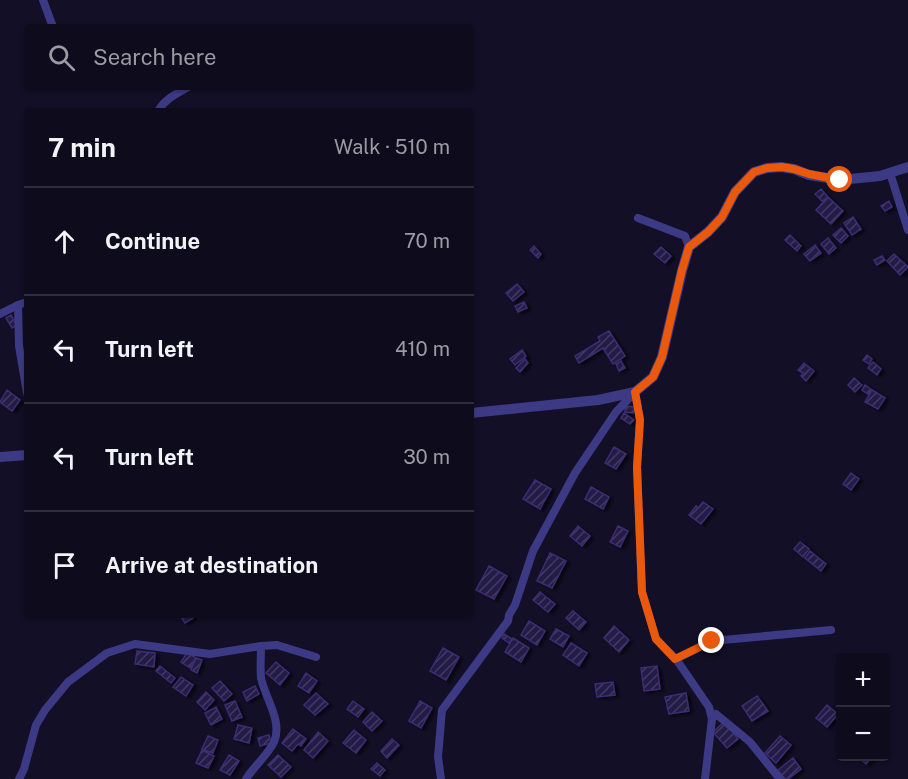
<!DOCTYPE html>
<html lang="en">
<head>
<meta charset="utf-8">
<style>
  body { margin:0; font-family:"Public Sans",sans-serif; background:#1c1929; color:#f1f3f6 }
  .controls { position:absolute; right:18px; bottom:18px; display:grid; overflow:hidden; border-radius:6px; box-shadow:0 2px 4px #0004 }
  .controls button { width:54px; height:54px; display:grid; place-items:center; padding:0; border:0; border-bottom:2px solid #2e2b3b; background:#0e0b1c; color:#f1f3f6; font:30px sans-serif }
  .stop { position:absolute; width:18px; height:18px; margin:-14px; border:4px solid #ea580c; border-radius:50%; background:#fff }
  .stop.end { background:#ea580c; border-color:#fff; box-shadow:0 2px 6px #0008 }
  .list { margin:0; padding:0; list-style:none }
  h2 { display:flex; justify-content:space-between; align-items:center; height:78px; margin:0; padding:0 24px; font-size:26px }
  h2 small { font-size:20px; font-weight:400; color:#9b9ba3 }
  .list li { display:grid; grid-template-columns:39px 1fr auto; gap:18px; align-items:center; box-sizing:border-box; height:108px; padding:0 24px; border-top:2px solid #2e2b3b }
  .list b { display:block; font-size:22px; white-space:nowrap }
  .list em { font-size:20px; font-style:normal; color:#9b9ba3 }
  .icon { flex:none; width:33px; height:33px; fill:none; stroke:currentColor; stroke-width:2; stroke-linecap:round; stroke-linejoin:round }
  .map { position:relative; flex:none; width:908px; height:779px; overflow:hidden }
  .search { position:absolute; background:#0e0b1c; box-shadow:0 2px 4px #0004; left:24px; top:24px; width:450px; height:66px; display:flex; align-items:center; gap:15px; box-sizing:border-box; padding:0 21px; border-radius:6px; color:#9b9ba3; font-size:22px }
  .panel { position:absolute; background:#0e0b1c; box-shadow:0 2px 4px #0004; left:24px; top:108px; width:450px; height:510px; border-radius:6px }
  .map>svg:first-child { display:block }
  .building { fill:url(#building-hatch); stroke:#3b2d73; stroke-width:1.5; filter:url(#shadow) }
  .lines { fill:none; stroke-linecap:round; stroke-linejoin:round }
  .minor { stroke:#3d3a85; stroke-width:8 }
  .tertiary { stroke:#3d3a85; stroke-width:10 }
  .route { stroke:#ea580c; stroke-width:8 }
</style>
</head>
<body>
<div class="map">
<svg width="908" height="779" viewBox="0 0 908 779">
  <defs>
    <pattern id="building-hatch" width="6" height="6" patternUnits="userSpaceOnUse" patternTransform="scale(1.5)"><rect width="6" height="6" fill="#241b47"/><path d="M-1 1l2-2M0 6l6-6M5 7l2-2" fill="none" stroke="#433b63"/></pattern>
    <filter id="shadow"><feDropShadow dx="3.5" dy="2" stdDeviation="1.5" flood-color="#0009"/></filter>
  </defs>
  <rect width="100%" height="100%" fill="#130f26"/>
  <!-- building -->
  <path class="building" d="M821,189l7,8 -6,4 -7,-7z
    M828,197l15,14 -12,13 -15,-14z
    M889,201l3,6 -7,4 -4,-5z
    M853,217l8,12 -9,6 -8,-12z
    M841,228l7,8 -7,7 -8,-8z
    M790,235l11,11 -4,5 -12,-11z
    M828,238l8,10 -7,6 -8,-10z
    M815,245l6,8 -11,8 -6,-7z
    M534,246l7,8 -3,4 -8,-8z
    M661,247l10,9 -6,7 -11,-9z
    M894,254l14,13 -8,8 -13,-14z
    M882,256l3,4 -8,5 -3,-5z
    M517,284l7,8 -11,9 -7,-8z
    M524,302l3,6 -9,4 -3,-6z
    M11,315l6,10 -5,3 -6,-10z
    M609,331l16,25 -12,8 -10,-16 -24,15 -4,-7 25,-15 -2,-4z
    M522,350l4,6 -11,9 -5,-6z
    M867,355l5,4 -3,5 -6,-4z
    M525,359l3,4 -8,9 -4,-4z
    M621,361l4,7 -6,3 -3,-7z
    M873,362l8,7 -4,6 -9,-7z
    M804,363l10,8 -8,10 -5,-5 2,-3 -5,-3z
    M854,378l8,7 -7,7 -7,-7z
    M865,385l7,5 -4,4 -6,-4z
    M7,390l13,10 -8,11 -12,-9z
    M872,390l13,8 -7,11 -13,-7z
    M625,406l9,1 -1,6 -8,-1z
    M624,413l10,7 -4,4 -9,-6z
    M614,447l12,7 -10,15 -11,-6z
    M851,473l8,6 -8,11 -8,-6z
    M535,480l16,9 -11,20 -17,-10z
    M591,487l18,10 -6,12 -18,-10z
    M703,502l10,7 -12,15 -12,-9 7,-9 2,2z
    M578,526l12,10 -8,10 -12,-10z
    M618,526l10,5 -8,16 -10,-5z
    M800,542l9,7 -6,8 -9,-8z
    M810,551l16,13 -5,7 -16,-13z
    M550,553l16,8 -14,27 -15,-7z
    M489,566l18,10 -13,23 -18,-9z
    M540,592l15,12 -7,8 -15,-12z
    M573,611l13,11 -7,8 -13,-12z
    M185,615h7l1,3 -8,5 -4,-6z
    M529,621l16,10 -8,14 -16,-10z
    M614,626l15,14 -10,12 -15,-14z
    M556,629l13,7 -6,11 -13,-8z
    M504,634l8,5 -3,4 -7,-5z
    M513,638l16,10 -8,14 -16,-10z
    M571,643l16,10 -8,13 -16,-11z
    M443,648l16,9 -13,23 -16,-9z
    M137,651l18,2 -1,14 -19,-3z
    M187,653l9,5 -6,10 -9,-6z
    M196,658l6,2 -5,13 -6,-3z
    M276,662l13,11 -9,12 -14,-12z
    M160,666l15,12 -4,5 -15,-12z
    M657,666l3,23 -16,2 -3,-23z
    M306,673l11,8 -8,12 -11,-7z
    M181,677l12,8 -7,11 -13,-9z
    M220,681l12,13 -8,7 -12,-13z
    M613,682l2,13 -18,2 -2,-13z
    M255,686l4,8 -12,7 -4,-9z
    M206,692l8,8 -9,10 -8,-8z
    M316,693l12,11 -13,11 -11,-10z
    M686,693l3,18 -20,3 -4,-17z
    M757,696l11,15 -16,10 -10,-15z
    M235,701l7,16 -10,4 -7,-16z
    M353,701l11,8 -6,8 -11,-8z
    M420,701l12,7 -11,20 -12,-7z
    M827,705l11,9 -11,13 -11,-9z
    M216,707l6,12 -11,6 -6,-12z
    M372,712l10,9 -10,10 -9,-9z
    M724,722l14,17 -11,9 -14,-16z
    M238,725l14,3 -3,15 -15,-4z
    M293,729l13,10 -5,7 -3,-2 -6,7 -10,-8z
    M354,730l12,10 -10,13 -13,-10z
    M318,732l10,9 -15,17 -9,-8z
    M269,735l2,8 -11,3 -2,-8z
    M208,736l10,4 -5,13 -11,-4z
    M780,736l11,9 -15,18 -11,-10z
    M392,739l7,6 -12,13 -6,-7z
    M202,750l12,6 -6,12 -12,-5z
    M229,755l10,6 -9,14 -10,-5z
    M278,755l13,12 -10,10 -13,-12z
    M857,756h16l-7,8z
    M793,758l8,11 -13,10h-3l-7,-9z
    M377,763l8,7 -5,6 -9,-7z"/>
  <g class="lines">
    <!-- minor -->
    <path class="minor" d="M43,0l10,27
      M158,111c7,-12 18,-17 30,-24
      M890,173l18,57
      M638,218l47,18 4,11
      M18,305l1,41 8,47
      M0,314l18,-9 9,-3
      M676,659l36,-18 119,-11
      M712,719l4,-5 34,28 30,37
      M19,779l5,-10 12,-44 9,-15 23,-28 39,-29 28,-9 75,10 51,-8 16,-1 39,12
      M246,779c8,-13 21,-23 28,-37 9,-21 -9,-44 -13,-64 -1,-10 0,-22 0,-32
      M441,779l-3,-22 4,-47 66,-89 1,-6 6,-10 18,-54 42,-78 41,-61 19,-20 5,28 -3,47 5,125 14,47 20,20 33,48 3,12 -7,60"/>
    <!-- tertiary -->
    <path class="tertiary" d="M471,413l127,-13 37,-8 18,-15 9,-20 20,-86 7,-24 19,-15 14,-15 13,-25 19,-20 13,-4 14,-1 13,2 15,6 31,5 40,-4 28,-9
      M0,457l27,-2"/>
  </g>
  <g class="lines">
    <!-- route -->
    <path class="route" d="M712,641l-37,18 -19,-20 -14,-47 -5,-125 3,-47 -5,-28 18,-15 9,-20 20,-87 7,-23 19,-15 14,-15 13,-25 19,-20 13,-4 15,-1 12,2 15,5 31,6"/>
  </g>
</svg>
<div class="controls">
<button>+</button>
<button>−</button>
</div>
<div class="stop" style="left:840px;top:180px"></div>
<div class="stop end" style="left:712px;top:641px"></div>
<div class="search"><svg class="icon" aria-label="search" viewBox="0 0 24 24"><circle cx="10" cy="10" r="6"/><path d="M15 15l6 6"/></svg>Search here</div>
<section class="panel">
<h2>7 min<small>Walk · 510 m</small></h2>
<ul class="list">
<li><svg class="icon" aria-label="ahead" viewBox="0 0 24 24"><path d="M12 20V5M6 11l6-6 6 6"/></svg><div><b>Continue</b></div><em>70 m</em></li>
<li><svg class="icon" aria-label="left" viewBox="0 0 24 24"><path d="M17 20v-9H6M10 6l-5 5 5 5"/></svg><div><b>Turn left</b></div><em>410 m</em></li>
<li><svg class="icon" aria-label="left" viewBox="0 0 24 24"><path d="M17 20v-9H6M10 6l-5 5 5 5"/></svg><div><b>Turn left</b></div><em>30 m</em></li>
<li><svg class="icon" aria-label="arrive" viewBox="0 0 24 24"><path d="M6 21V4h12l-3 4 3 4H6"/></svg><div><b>Arrive at destination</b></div></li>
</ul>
</section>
</div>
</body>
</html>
